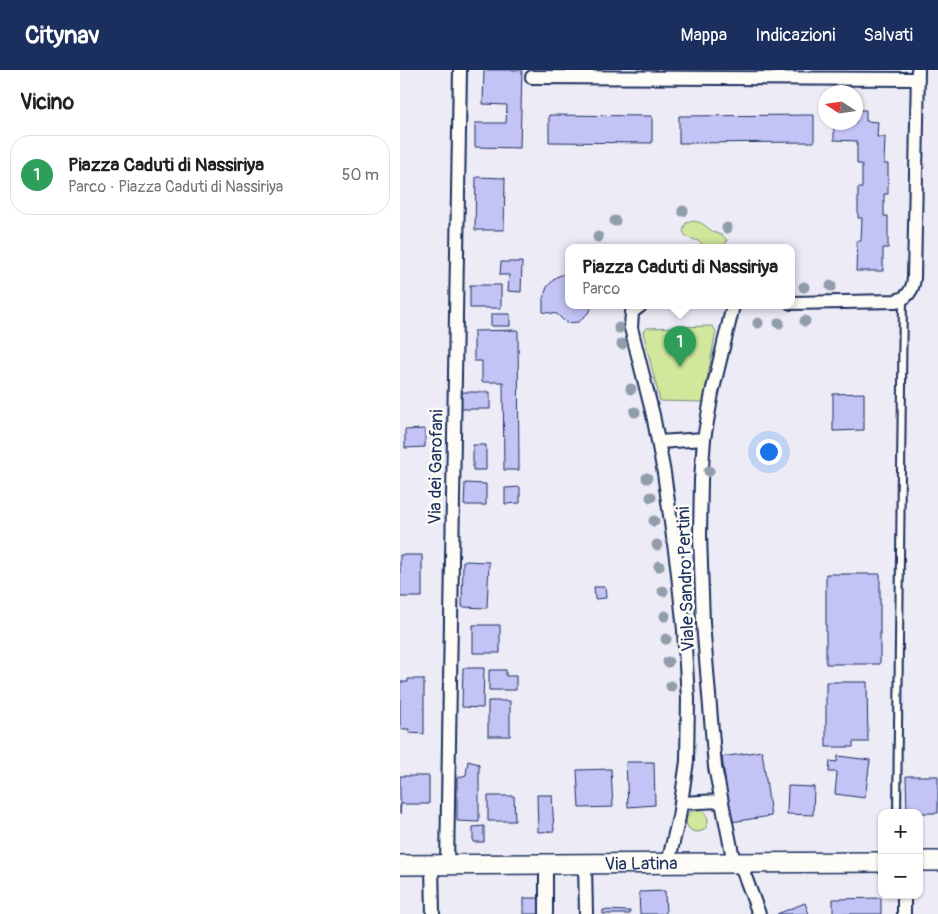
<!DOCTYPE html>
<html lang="it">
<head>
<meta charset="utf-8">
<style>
  body { margin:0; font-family:Pangolin,sans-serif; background:#f6f6f6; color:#202124 }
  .controls { position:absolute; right:15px; bottom:15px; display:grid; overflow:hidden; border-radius:10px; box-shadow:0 1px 4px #0004 }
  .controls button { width:45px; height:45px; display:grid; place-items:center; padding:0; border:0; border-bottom:1px solid #e0e0e0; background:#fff; color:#202124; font:25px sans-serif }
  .compass { position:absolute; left:418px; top:15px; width:45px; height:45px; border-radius:50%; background:#fff; box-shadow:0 1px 4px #0004; rotate:282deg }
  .you { position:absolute; left:368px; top:381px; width:18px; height:18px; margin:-12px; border:4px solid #fff; border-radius:50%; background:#1a73e8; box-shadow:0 0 0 8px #1a73e833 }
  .badge { display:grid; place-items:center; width:32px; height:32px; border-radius:50%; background:#1b2f5e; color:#fff; font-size:16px; font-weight:700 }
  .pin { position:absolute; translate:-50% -41px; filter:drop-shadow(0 1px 2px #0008) }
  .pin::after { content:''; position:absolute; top:26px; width:18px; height:15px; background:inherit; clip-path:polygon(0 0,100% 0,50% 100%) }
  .popup { position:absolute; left:165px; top:174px; width:230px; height:65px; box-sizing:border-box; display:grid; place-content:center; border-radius:10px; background:#fff; filter:drop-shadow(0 1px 4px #0005); font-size:16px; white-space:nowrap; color:#757577 }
  .popup b { font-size:19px; color:#202124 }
  .popup::after { content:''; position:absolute; left:50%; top:100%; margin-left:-10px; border:10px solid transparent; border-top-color:#fff }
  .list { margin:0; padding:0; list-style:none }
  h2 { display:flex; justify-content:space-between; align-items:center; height:65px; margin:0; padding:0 20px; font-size:21px }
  h2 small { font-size:16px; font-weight:400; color:#757577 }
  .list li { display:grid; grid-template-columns:32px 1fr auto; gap:15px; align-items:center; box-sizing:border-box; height:80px; margin:0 10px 10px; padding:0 10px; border:1px solid #e0e0e0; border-radius:20px }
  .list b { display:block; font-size:19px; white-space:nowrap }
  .list p { margin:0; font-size:16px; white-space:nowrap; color:#757577 }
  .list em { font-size:16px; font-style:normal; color:#757577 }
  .map { position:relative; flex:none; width:538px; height:844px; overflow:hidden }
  header { display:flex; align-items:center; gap:30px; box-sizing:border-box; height:70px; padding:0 25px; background:#1b2f5e; color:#fff }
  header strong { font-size:24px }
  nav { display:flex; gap:28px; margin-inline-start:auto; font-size:18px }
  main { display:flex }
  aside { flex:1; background:#fff }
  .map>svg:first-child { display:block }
  .green { fill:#d0e79c; stroke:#768b7d }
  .building { fill:#c3c3f5; stroke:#1b2f5e }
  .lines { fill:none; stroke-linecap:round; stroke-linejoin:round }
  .lane-casing { stroke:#1b2f5e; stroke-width:10 }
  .street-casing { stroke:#1b2f5e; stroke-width:16 }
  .secondary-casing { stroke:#1b2f5e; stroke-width:22 }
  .lane { stroke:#fdfcf7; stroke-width:6 }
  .street { stroke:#fdfcf7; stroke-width:12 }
  .secondary { stroke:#fdfcf7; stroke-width:19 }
  .tree { fill:#929dab }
  .labels { text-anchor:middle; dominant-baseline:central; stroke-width:5; stroke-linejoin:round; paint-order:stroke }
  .street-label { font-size:18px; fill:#1b2f5e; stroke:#fdfcf7 }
</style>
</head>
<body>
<header>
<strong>Citynav</strong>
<nav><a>Mappa</a><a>Indicazioni</a><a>Salvati</a></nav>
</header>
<main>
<aside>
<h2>Vicino<small></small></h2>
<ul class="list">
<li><span class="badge" style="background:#2e9e5b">1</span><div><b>Piazza Caduti di Nassiriya</b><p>Parco · Piazza Caduti di Nassiriya</p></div><em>50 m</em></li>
</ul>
</aside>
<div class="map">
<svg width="538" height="844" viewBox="0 0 538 844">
  <rect width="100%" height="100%" fill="#ecebf6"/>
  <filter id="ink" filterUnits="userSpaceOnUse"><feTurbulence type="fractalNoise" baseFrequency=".02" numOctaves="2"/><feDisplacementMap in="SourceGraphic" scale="10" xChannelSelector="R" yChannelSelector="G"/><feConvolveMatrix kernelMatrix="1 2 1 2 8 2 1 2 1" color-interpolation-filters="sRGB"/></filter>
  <g filter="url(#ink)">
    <!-- green -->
    <path class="green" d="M293,151c10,1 12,5 19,10 6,4 11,3 15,9l-3,8c-4,0 -11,1 -16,0 -4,-1 -6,-5 -10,-7 -10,-4 -19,-4 -12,-18z
      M312,256l4,5 -13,71 -43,-1 -17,-69 3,-4z
      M286 751a11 11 0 1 1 22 0a11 11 0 1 1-22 0Z"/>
    <!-- building -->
    <path class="building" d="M84,0h38l-2,78 -45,-1v-24h31l1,-18 -24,-1z
      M456,40h10v11l12,1 -1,15h8l-1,27h4v30h-4v22h4v32h-5v23h-27l1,-30h4l1,-23h-4v-30h4v-24h-5v-23l-23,-1v-18h22z
      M149,45l103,1v27l-103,-1z
      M414,45v27l-135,1v-27z
      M76,107l29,1 -1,52h-29z
      M101,192h21l-1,30 -13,-1 1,-16h-9z
      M167,203h2v33h21l1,4 -12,12 -13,1 -9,-9 -14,-2v-13l4,-12 9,-10z
      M70,215h31v23h-31z
      M91,244h19v12h-19z
      M118,260l1,140h-15l-1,-88h-21v-21h-8v-30z
      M61,322h29v17h-29z
      M464,323v37l-31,1v-37z
      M25,359v18l-20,1v-18z
      M73,375h13v25h-13z
      M65,413l21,1v21h-22z
      M120,417v16l-15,1v-16z
      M0,485h22v42h-22z
      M63,491l26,1 -2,46 -25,-1z
      M426,504h54v90h-54z
      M194,517h11l1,11 -11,1z
      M73,555h27v28h-27z
      M63,598h21l-1,40 -21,-1z
      M89,600h17v6h10v14h-27z
      M8,609h16v55l-15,-1v-4h-9v-47h8z
      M426,612h41l1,60h-15v5h-27z
      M88,631h22v35h-22z
      M362,681l9,65 -40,6 -9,-65z
      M438,686l32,4 -5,38 -30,-4 2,-22h-8l1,-11 7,1z
      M68,691l11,3v58l-22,-1v-43l9,-3z
      M226,692h28l1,43 -27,2z
      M211,699l2,38 -34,1 -2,-38z
      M0,706h29v28h-28l-1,10z
      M506,706h32v37h-31z
      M388,716l26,1 -1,28 -26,-1z
      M137,725h15l2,36 -16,1z
      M88,726h26l1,25h-27z
      M84,756v16h-11v-15z
      M265,821l1,23h-26l-1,-22z
      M124,828h18v16h-18z
      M481,828v16h-48v-15z
      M405,833l4,11h-32z
      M203,840l27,1v3h-27z"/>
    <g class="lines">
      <!-- lane casing -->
      <g class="lane-casing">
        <path id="lane" d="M497,743l6,-514"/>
      </g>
      <!-- street casing -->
      <g class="street-casing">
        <path id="street" d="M132,7l386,2
          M391,233l104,-2c12,-2 18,-11 19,-23l4,-208
          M240,236l-8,6 -1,16 22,87 11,58 13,92 7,65 4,69 -1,62 -8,56 -11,46
          M304,369l-3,41 -1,55 3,88 12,144 19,96
          M259,372l45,-3 8,-46 21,-87
          M281,733l39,-2
          M340,793l19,51
          M146,794v50
          M185,794l1,50
          M32,795l1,49
          M47,795l13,-795
          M504,825v19"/>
      </g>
      <!-- secondary casing -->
      <g class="secondary-casing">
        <g id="secondary">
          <path d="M519,791h19"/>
          <path id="s1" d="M0,795l482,-3"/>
        </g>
      </g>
      <!-- lane -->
      <use href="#lane" class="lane"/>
      <!-- street -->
      <use href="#street" class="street"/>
      <!-- secondary -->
      <use href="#secondary" class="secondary"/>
    </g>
    <!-- trees -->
    <g class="tree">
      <circle cx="283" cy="141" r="5.5"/>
      <circle cx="215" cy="151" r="5.5"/>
      <circle cx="327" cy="158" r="5.5"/>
      <circle cx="198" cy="167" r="5.5"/>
      <circle cx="431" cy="216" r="5.5"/>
      <circle cx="404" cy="217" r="5.5"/>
      <circle cx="405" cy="251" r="5.5"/>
      <circle cx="358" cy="253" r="5.5"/>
      <circle cx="379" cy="253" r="5.5"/>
      <circle cx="219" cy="258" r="5.5"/>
      <circle cx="222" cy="274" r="5.5"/>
      <circle cx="231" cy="319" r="5.5"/>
      <circle cx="235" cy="342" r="5.5"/>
      <circle cx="309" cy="401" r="5.5"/>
      <circle cx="247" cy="408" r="5.5"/>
      <circle cx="251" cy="427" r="5.5"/>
      <circle cx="254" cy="451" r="5.5"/>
      <circle cx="257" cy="475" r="5.5"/>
      <circle cx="259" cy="496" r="5.5"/>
      <circle cx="263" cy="521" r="5.5"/>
      <circle cx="265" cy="546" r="5.5"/>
      <circle cx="266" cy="569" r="5.5"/>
      <circle cx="268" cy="592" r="5.5"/>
      <circle cx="271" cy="616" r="5.5"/>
    </g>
  </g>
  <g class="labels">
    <!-- street labels -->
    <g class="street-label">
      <text transform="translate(36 397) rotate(-89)">Via dei Garofani</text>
      <text transform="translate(286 509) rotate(-92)">Viale Sandro Pertini</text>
      <text stroke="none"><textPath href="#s1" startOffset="241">Via Latina</textPath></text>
    </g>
  </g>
</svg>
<div class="controls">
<button>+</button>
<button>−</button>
</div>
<svg class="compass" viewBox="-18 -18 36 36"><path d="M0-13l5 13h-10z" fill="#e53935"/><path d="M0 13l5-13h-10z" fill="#757577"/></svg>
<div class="you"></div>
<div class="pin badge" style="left:280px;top:297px;background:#2e9e5b">1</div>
<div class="popup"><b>Piazza Caduti di Nassiriya</b>Parco</div>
</div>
</main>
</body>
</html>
